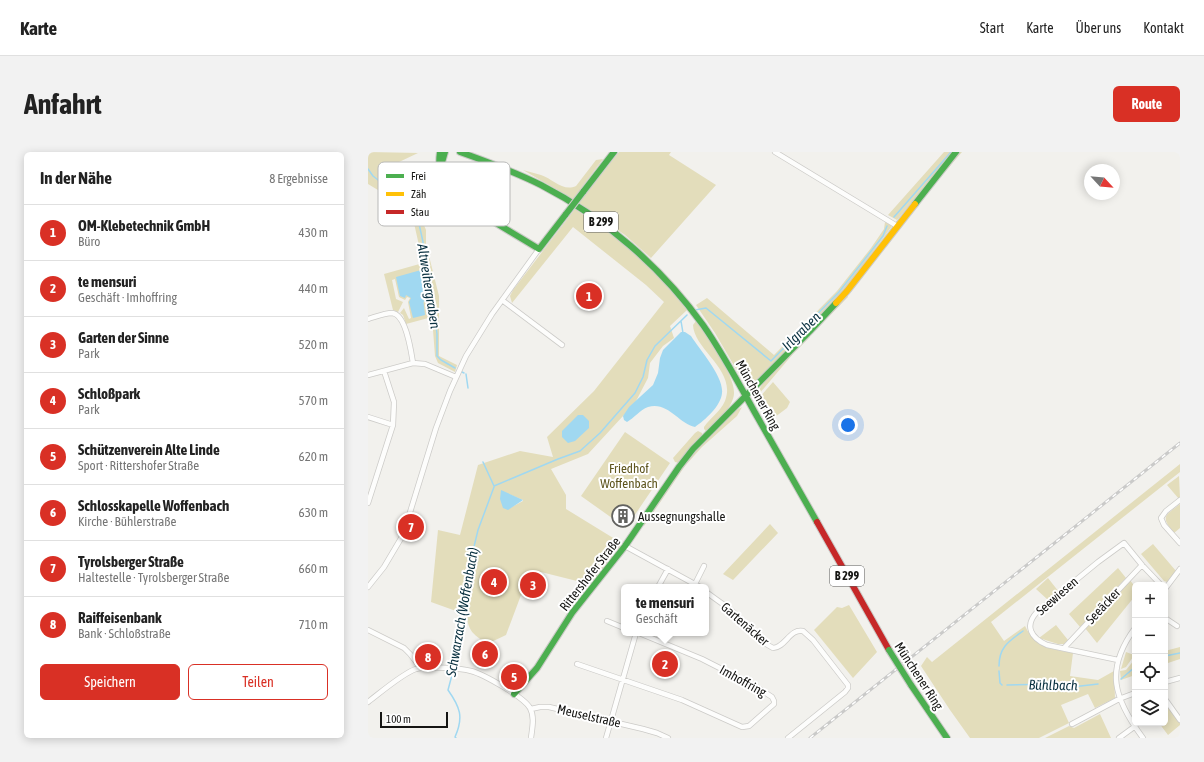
<!DOCTYPE html>
<html lang="de">
<head>
<meta charset="utf-8">
<style>
  body { margin:0; font-family:"Asap Condensed",sans-serif; background:#f2f2f2; color:#222 }
  .controls { position:absolute; right:12px; bottom:12px; display:grid; overflow:hidden; border-radius:6px; box-shadow:0 2px 10px #0003 }
  .controls button { width:36px; height:36px; display:grid; place-items:center; padding:0; border:0; border-bottom:1px solid #e0e0e0; background:#fff; color:#222; font:20px sans-serif }
  .compass { position:absolute; left:716px; top:12px; width:36px; height:36px; border-radius:50%; background:#fff; box-shadow:0 2px 10px #0003; rotate:116deg }
  .scale { position:absolute; left:12px; bottom:10px; width:68px; box-sizing:border-box; padding-left:4px; border:2px solid #151513; border-top:0; font-size:11px; line-height:14px; white-space:nowrap; color:#151513; -webkit-text-stroke:3px #fff; paint-order:stroke }
  .you { position:absolute; left:480px; top:273px; width:14px; height:14px; margin:-10px; border:3px solid #fff; border-radius:50%; background:#1a73e8; box-shadow:0 0 0 6px #1a73e833 }
  .badge { display:grid; place-items:center; width:26px; height:26px; border-radius:50%; background:#d93025; color:#fff; font-size:13px; font-weight:700 }
  .pin { position:absolute; translate:-50% -50%; border:2px solid #fff; box-shadow:0 1px 4px #0006 }
  .popup { position:absolute; left:253px; top:432px; width:88px; height:52px; box-sizing:border-box; display:grid; place-content:center; border-radius:6px; background:#fff; filter:drop-shadow(0 1px 3px #0005); font-size:13px; white-space:nowrap; color:#767676 }
  .popup b { font-size:15px; color:#222 }
  .popup::after { content:''; position:absolute; left:50%; top:100%; margin-left:-8px; border:8px solid transparent; border-top-color:#fff }
  .list { margin:0; padding:0; list-style:none }
  h2 { display:flex; justify-content:space-between; align-items:center; height:52px; margin:0; padding:0 16px; font-size:17px }
  h2 small { font-size:13px; font-weight:400; color:#767676 }
  .list li { display:grid; grid-template-columns:26px 1fr auto; gap:12px; align-items:center; box-sizing:border-box; height:56px; padding:0 16px; border-top:1px solid #e0e0e0 }
  .list b { display:block; font-size:15px; white-space:nowrap }
  .list p { margin:0; font-size:13px; white-space:nowrap; color:#767676 }
  .list em { font-size:13px; font-style:normal; color:#767676 }
  .actions { display:flex; gap:8px; padding:12px 16px }
  .actions a { flex:1; padding:9px 0; border:1px solid #d93025; border-radius:6px; text-align:center; font-size:14px; color:#d93025 }
  .actions .main { background:#d93025; color:#fff }
  .icon { flex:none; width:22px; height:22px; fill:none; stroke:currentColor; stroke-width:2; stroke-linecap:round; stroke-linejoin:round }
  .map { position:relative; flex:none; width:812px; height:586px; overflow:hidden; border-radius:6px }
  header { display:flex; align-items:center; gap:24px; box-sizing:border-box; height:56px; padding:0 20px; background:#fff; border-bottom:1px solid #e0e0e0 }
  header strong { font-size:19px }
  nav { display:flex; gap:22px; margin-inline-start:auto; font-size:14px }
  .intro { display:flex; align-items:center; justify-content:space-between; box-sizing:border-box; height:96px; padding:0 24px }
  h1 { margin:0; font-size:28px }
  .button { padding:10px 18px; border-radius:6px; background:#d93025; color:#fff; font-size:14px; font-weight:700 }
  main { display:flex; gap:24px; padding:0 24px }
  aside { flex:1; background:#fff; border-radius:6px; box-shadow:0 2px 10px #0003 }
  .map>svg:first-child { display:block }
  .green { fill:#e3ddbb; fill-rule:evenodd }
  .water { fill:#a0d8f1 }
  .lines { fill:none; stroke-linecap:round; stroke-linejoin:round }
  .stream { stroke:#a0d8f1; stroke-width:1.5 }
  .street-casing { stroke:#cccbc8; stroke-width:6 }
  .fast-casing { stroke:#cccbc8; stroke-width:8 }
  .slow-casing { stroke:#cccbc8; stroke-width:8 }
  .jam-casing { stroke:#cccbc8; stroke-width:8 }
  .street { stroke:#fdfdfc; stroke-width:4.5 }
  .fast { stroke:#4caf50; stroke-width:6 }
  .slow { stroke:#ffc107; stroke-width:6 }
  .jam { stroke:#c62828; stroke-width:6 }
  .rail-casing { stroke:#cacac9; stroke-width:3 }
  .rail { stroke:#fff; stroke-width:1.5; stroke-dasharray:4.5; stroke-linecap:butt }
  .fast-bridge-casing { stroke:#cccbc8; stroke-width:8; stroke-linecap:butt }
  .fast-bridge { stroke:#4caf50; stroke-width:6 }
  .labels { text-anchor:middle; dominant-baseline:central; stroke-width:4; stroke-linejoin:round; paint-order:stroke }
  .shield { fill:#fff; stroke:#5b5b5a; stroke-width:1 }
  .shield-label { font-size:12px; font-weight:bold; fill:#151513 }
  .street-label { font-size:13px; fill:#151513; stroke:#fff }
  .park-label { font-size:13px; fill:#5e551e; stroke:#fff }
  .poi-label { font-size:13px; fill:#151513; stroke:#fff; text-anchor:start }
  .water-label { font-size:14px; font-style:italic; fill:#0a3140; stroke:#fff }
  .key { fill:#fff; stroke:#b9b9b8; stroke-width:1 }
  .key-label { font-size:11px; fill:#151513 }
</style>
</head>
<body>
<header>
<strong>Karte</strong>
<nav><a>Start</a><a>Karte</a><a>Über uns</a><a>Kontakt</a></nav>
</header>
<div class="intro"><h1>Anfahrt</h1><a class="button">Route</a></div>
<main>
<aside>
<h2>In der Nähe<small>8 Ergebnisse</small></h2>
<ul class="list">
<li><span class="badge">1</span><div><b>OM-Klebetechnik GmbH</b><p>Büro</p></div><em>430 m</em></li>
<li><span class="badge">2</span><div><b>te mensuri</b><p>Geschäft · Imhoffring</p></div><em>440 m</em></li>
<li><span class="badge">3</span><div><b>Garten der Sinne</b><p>Park</p></div><em>520 m</em></li>
<li><span class="badge">4</span><div><b>Schloßpark</b><p>Park</p></div><em>570 m</em></li>
<li><span class="badge">5</span><div><b>Schützenverein Alte Linde</b><p>Sport · Rittershofer Straße</p></div><em>620 m</em></li>
<li><span class="badge">6</span><div><b>Schlosskapelle Woffenbach</b><p>Kirche · Bühlerstraße</p></div><em>630 m</em></li>
<li><span class="badge">7</span><div><b>Tyrolsberger Straße</b><p>Haltestelle · Tyrolsberger Straße</p></div><em>660 m</em></li>
<li><span class="badge">8</span><div><b>Raiffeisenbank</b><p>Bank · Schloßstraße</p></div><em>710 m</em></li>
</ul>
<div class="actions"><a class="main">Speichern</a><a>Teilen</a></div>
</aside>
<div class="map">
<svg width="812" height="586" viewBox="0 0 812 586">
  <rect width="100%" height="100%" fill="#f2f1ed"/>
  <!-- green -->
  <path class="green" d="M0,0l50,1 -40,19 39,36 9,22v14l13,52v60l18,9 -2,7 -17,-9 -3,-7 -3,-39 -26,7 -3,-9 -3,-2 4,-5 5,11 2,-1 -3,-16 2,-4 -3,-1 -2,3 -6,-3 -4,-18 -3,1 4,19 7,3 -5,10 -5,-2 -9,-36 39,-11 -12,-53 -43,-26z
    M251,0h52l-2,3 47,30 -65,73 -26,-23 -46,-32z
    M576,0h9l-56,68 -9,-5z
    M591,0h3l-47,55z
    M235,7l-30,40 -50,-29c6,2 12,3 18,5 12,4 22,17 35,11l20,-26z
    M207,57l43,30 41,38 28,33 -17,16 4,12 -11,8 -13,17 -2,15 -13,25 -47,51 -37,15 15,26v14l57,35 -30,41 -52,-13 -2,3 7,3 -11,21 -14,-4 -15,40 -19,9c-12,-9 -19,-12 -20,-28l-11,-5 -25,-9 7,-72 22,5 18,-70 42,-14 33,6 -6,-20 47,-46 70,-89 -18,-17 -73,-58 -61,76 -2,-7 3,-6zM133,339l22,9v1l-15,8z
    M517,70l7,4 -47,63 -37,40 -54,53 -6,1 -5,-2 -28,-48 -19,-28 11,-7 67,57 63,-64 34,-43 13,-19z
    M531,76v2l-48,62v-2z
    M479,143l1,2 -33,34v-2l26,-26z
    M328,169c11,16 38,53 38,71 1,13 -18,32 -28,39l-2,-2v-2c6,-9 16,-15 21,-26 12,-31 -31,-51 -32,-76z
    M442,183v2l-17,17 -34,40v-4l4,-7z
    M405,230l17,20 -3,6 -20,15 -9,-22 1,-3z
    M374,255l-5,9 -35,31 -17,19 -41,60 -1,-2 29,-44 27,-35 36,-34z
    M330,279l4,2v3l-23,27 -4,-1 -2,-4 22,-25z
    M257,280l45,31 -44,65 -45,-32z
    M812,312v8l-189,150 13,19 21,-15c12,24 25,22 48,27l-3,23 28,4 16,-9 1,27 -20,10 -7,-14 -27,11 8,18 -30,15h-69l-20,-28 -29,-44 6,-9 5,5z
    M811,324l1,22 -1,1 -12,-14z
    M812,352v24l-6,5c-14,-17 -9,-17 6,-29z
    M402,372l8,9 -45,47 -10,-6z
    M785,392l23,27 -9,11 -3,-1 -23,-27z
    M750,416l8,10 -46,49 -11,-13z
    M680,426l11,14 -11,8 -12,-11z
    M762,428l5,7v9l-38,47 -12,-15z
    M481,453l28,47 -24,26 -39,-48 23,-23 5,1z
    M688,473l12,15 -4,4h-6l-19,-6z
    M812,495v12l-15,5v-13z
    M758,500l8,3 -1,2 -7,10 -5,2z
    M767,507v16l-14,5 -1,-9 6,-1z
    M797,551l15,20v2l-12,10 -9,-12h6z
    M732,562l11,24h-66l24,-12 5,2z"/>
  <!-- water -->
  <path class="water" d="M53,118l4,22 -2,6 2,17 -12,3 -4,-16 2,-4 -5,-3 -1,3 -5,-2 -4,-19z
    M313,180h4l6,4c9,14 33,41 31,57 -1,13 -17,27 -27,34 -16,-3 -27,-26 -47,-20 -8,3 -14,11 -21,15l-3,-2 -1,-4 6,-9 24,-22 5,-12 2,-15 3,-8z
    M210,263h5l6,6v7l-14,13 -7,2 -6,-6v-6z
    M133,338l22,10 -15,10 -5,-2 -3,-9z"/>
  <g class="lines">
    <!-- stream -->
    <path class="stream" d="M0,17l5,7 43,34 7,32v7l7,28 7,57v22l4,4 14,8
      M526,65l57,-65
      M55,149l10,-1
      M327,158l11,-2 65,53 68,-69 44,-56 4,-10
      M313,169l2,12
      M94,220l2,1
      M98,222l2,14
      M115,310l11,24
      M126,334l64,-27 22,-8 20,-18 35,-40 8,-16 4,-17 8,-14 32,-31
      M797,504l15,-3
      M631,514c0,-19 10,-25 24,-35
      M631,519l1,12 2,2
      M753,527l14,-12
      M639,533l51,-1 14,3 26,-3
      M88,586l-1,-1c9,-20 5,-30 -7,-47l4,-15 8,-61 7,-38 11,-46 16,-43"/>
    <!-- street casing -->
    <g class="street-casing">
      <path id="street" d="M407,0l122,74
        M134,148l60,45
        M0,167c7,-2 17,-6 24,-6 14,1 19,38 21,50
        M0,223l45,-12 12,1 31,13
        M0,265l25,8
        M812,348l-14,11 -5,7 3,7 16,18
        M0,351l25,-78 1,-23 -10,-31
        M257,394l75,41
        M327,432l9,-18
        M0,435l16,-20 19,-32 33,-107 14,-37 16,-35 26,-42 47,-65
        M290,435l10,-18
        M797,437l15,-20
        M338,440l25,18 35,34 7,4c12,0 17,-20 30,-17l10,9 35,45v3l-3,4 -57,46
        M797,466l12,8
        M239,469l17,7
        M767,476c-31,42 -21,71 8,110
        M0,478l36,18 6,6 11,14
        M696,496l78,-83
        M750,508l-71,-15c-16,-7 -23,-19 -10,-33l61,-50 26,-19 18,22 19,20
        M209,512l105,36 60,27 7,-1 25,-22v-3l-2,-4 -17,-11 -53,-27 -63,-26
        M797,530l15,-4
        M797,547l15,21
        M0,550c12,-9 35,-29 48,-33 11,-3 44,-1 55,2 12,3 53,26 59,37 5,9 2,21 1,30
        M163,557l9,-2h9l94,22 14,4 11,5
        M704,572l47,-25 16,-6
        M238,586l30,-105
        M751,586l15,-11"/>
    </g>
    <!-- fast casing -->
    <g class="fast-casing">
      <path id="fast" d="M72,0c-2,13 0,28 8,38 10,12 25,19 38,27 18,11 35,21 53,32l27,-35
        M92,0c28,10 55,20 81,33 64,33 120,82 162,140 19,27 35,57 51,86 21,37 42,74 63,111
        M73,14l4,-14
        M215,40l31,-40
        M547,52l41,-52
        M543,533l36,53
        M146,542l23,-26 35,-55 53,-67 54,-79 14,-18 117,-118 26,-28"/>
    </g>
    <!-- slow casing -->
    <g class="slow-casing">
      <path id="slow" d="M468,151l11,-12 68,-87"/>
    </g>
    <!-- jam casing -->
    <g class="jam-casing">
      <path id="jam" d="M449,370l72,128"/>
    </g>
    <!-- street -->
    <use href="#street" class="street"/>
    <!-- fast -->
    <use href="#fast" class="fast"/>
    <!-- slow -->
    <use href="#slow" class="slow"/>
    <!-- jam -->
    <use href="#jam" class="jam"/>
    <!-- rail casing -->
    <g class="rail-casing">
      <path id="rail" d="M442,586l370,-295"/>
    </g>
    <!-- rail -->
    <use href="#rail" class="rail"/>
    <!-- fast-bridge casing -->
    <g class="fast-bridge-casing">
      <path id="fast-bridge" d="M198,62l17,-22
        M521,498l22,35"/>
    </g>
    <!-- fast-bridge -->
    <use href="#fast-bridge" class="fast-bridge"/>
  </g>
  <!-- icons -->
  <defs>
    <g id="building-ring" transform="scale(1.15)"><circle r="9.5" fill="#fff" stroke="#62625f" stroke-width="1.5"/><path d="M-4-6H4V6H1V3H-1V6H-4ZM-2.5-4.3h1.7v1.8h-1.7ZM.8-4.3h1.7v1.8H.8ZM-2.5-1h1.7V.8h-1.7ZM.8-1h1.7V.8H.8Z" fill="#62625f"/></g>
  </defs>
  <g fill-rule="evenodd">
    <use href="#building-ring" x="255" y="364"/>
  </g>
  <g class="labels">
    <!-- shield labels -->
    <g class="shield">
      <rect x="216" y="60" width="34" height="20" rx="3"/>
      <rect x="462" y="414" width="34" height="20" rx="3"/>
    </g>
    <g class="shield-label">
      <text x="233" y="70">B 299</text>
      <text x="479" y="424">B 299</text>
    </g>
    <!-- street labels -->
    <g class="street-label">
      <text transform="translate(390 243) rotate(61)">Münchener Ring</text>
      <text transform="translate(222 422) rotate(-52)">Rittershofer Straße</text>
      <text transform="translate(689 444) rotate(-41)">Seewiesen</text>
      <text transform="translate(735 454) rotate(-47)">Seeäcker</text>
      <text transform="translate(377 472) rotate(41)">Gartenäcker</text>
      <text transform="translate(551 524) rotate(57)">Münchener Ring</text>
      <text transform="translate(375 529) rotate(29)">Imhoffring</text>
      <text transform="translate(221 564) rotate(13)">Meuselstraße</text>
    </g>
    <!-- park labels -->
    <g class="park-label">
      <text x="261" y="316">Friedhof<tspan x="261" dy="15">Woffenbach</tspan></text>
    </g>
    <!-- poi labels -->
    <g class="poi-label">
      <text x="270" y="364">Aussegnungshalle</text>
    </g>
    <!-- water labels -->
    <g class="water-label">
      <text transform="translate(61 134) rotate(81)">Altweihergraben</text>
      <text transform="translate(433 179) rotate(-45)">Irlgraben</text>
      <text transform="translate(94 460) rotate(-80)">Schwarzach (Woffenbach)</text>
      <text transform="translate(685 533) rotate(1)">Bühlbach</text>
    </g>
  </g>
  <!-- legend -->
  <rect x="10" y="10" width="132" height="64" rx="6" class="key"/>
  <rect x="18" y="22" width="18" height="4" fill="#4caf50"/>
  <rect x="18" y="40" width="18" height="4" fill="#ffc107"/>
  <rect x="18" y="58" width="18" height="4" fill="#c62828"/>
  <g class="key-label">
    <text x="43" y="28">Frei</text>
    <text x="43" y="46">Zäh</text>
    <text x="43" y="64">Stau</text>
  </g>
</svg>
<div class="controls">
<button>+</button>
<button>−</button>
<button><svg class="icon" aria-label="locate" viewBox="0 0 24 24"><circle cx="12" cy="12" r="6"/><path d="M12 2v4M12 18v4M2 12h4M18 12h4"/></svg></button>
<button><svg class="icon" aria-label="layers" viewBox="0 0 24 24"><path d="M12 4l9 5-9 5-9-5zM3 14l9 5 9-5"/></svg></button>
</div>
<svg class="compass" viewBox="-18 -18 36 36"><path d="M0-13l5 13h-10z" fill="#e53935"/><path d="M0 13l5-13h-10z" fill="#767676"/></svg>
<div class="scale">100 m</div>
<div class="you"></div>
<div class="pin badge" style="left:221px;top:144px">1</div>
<div class="pin badge" style="left:297px;top:512px">2</div>
<div class="popup"><b>te mensuri</b>Geschäft</div>
<div class="pin badge" style="left:165px;top:433px">3</div>
<div class="pin badge" style="left:126px;top:430px">4</div>
<div class="pin badge" style="left:146px;top:525px">5</div>
<div class="pin badge" style="left:117px;top:502px">6</div>
<div class="pin badge" style="left:43px;top:375px">7</div>
<div class="pin badge" style="left:60px;top:505px">8</div>
</div>
</main>
</body>
</html>
